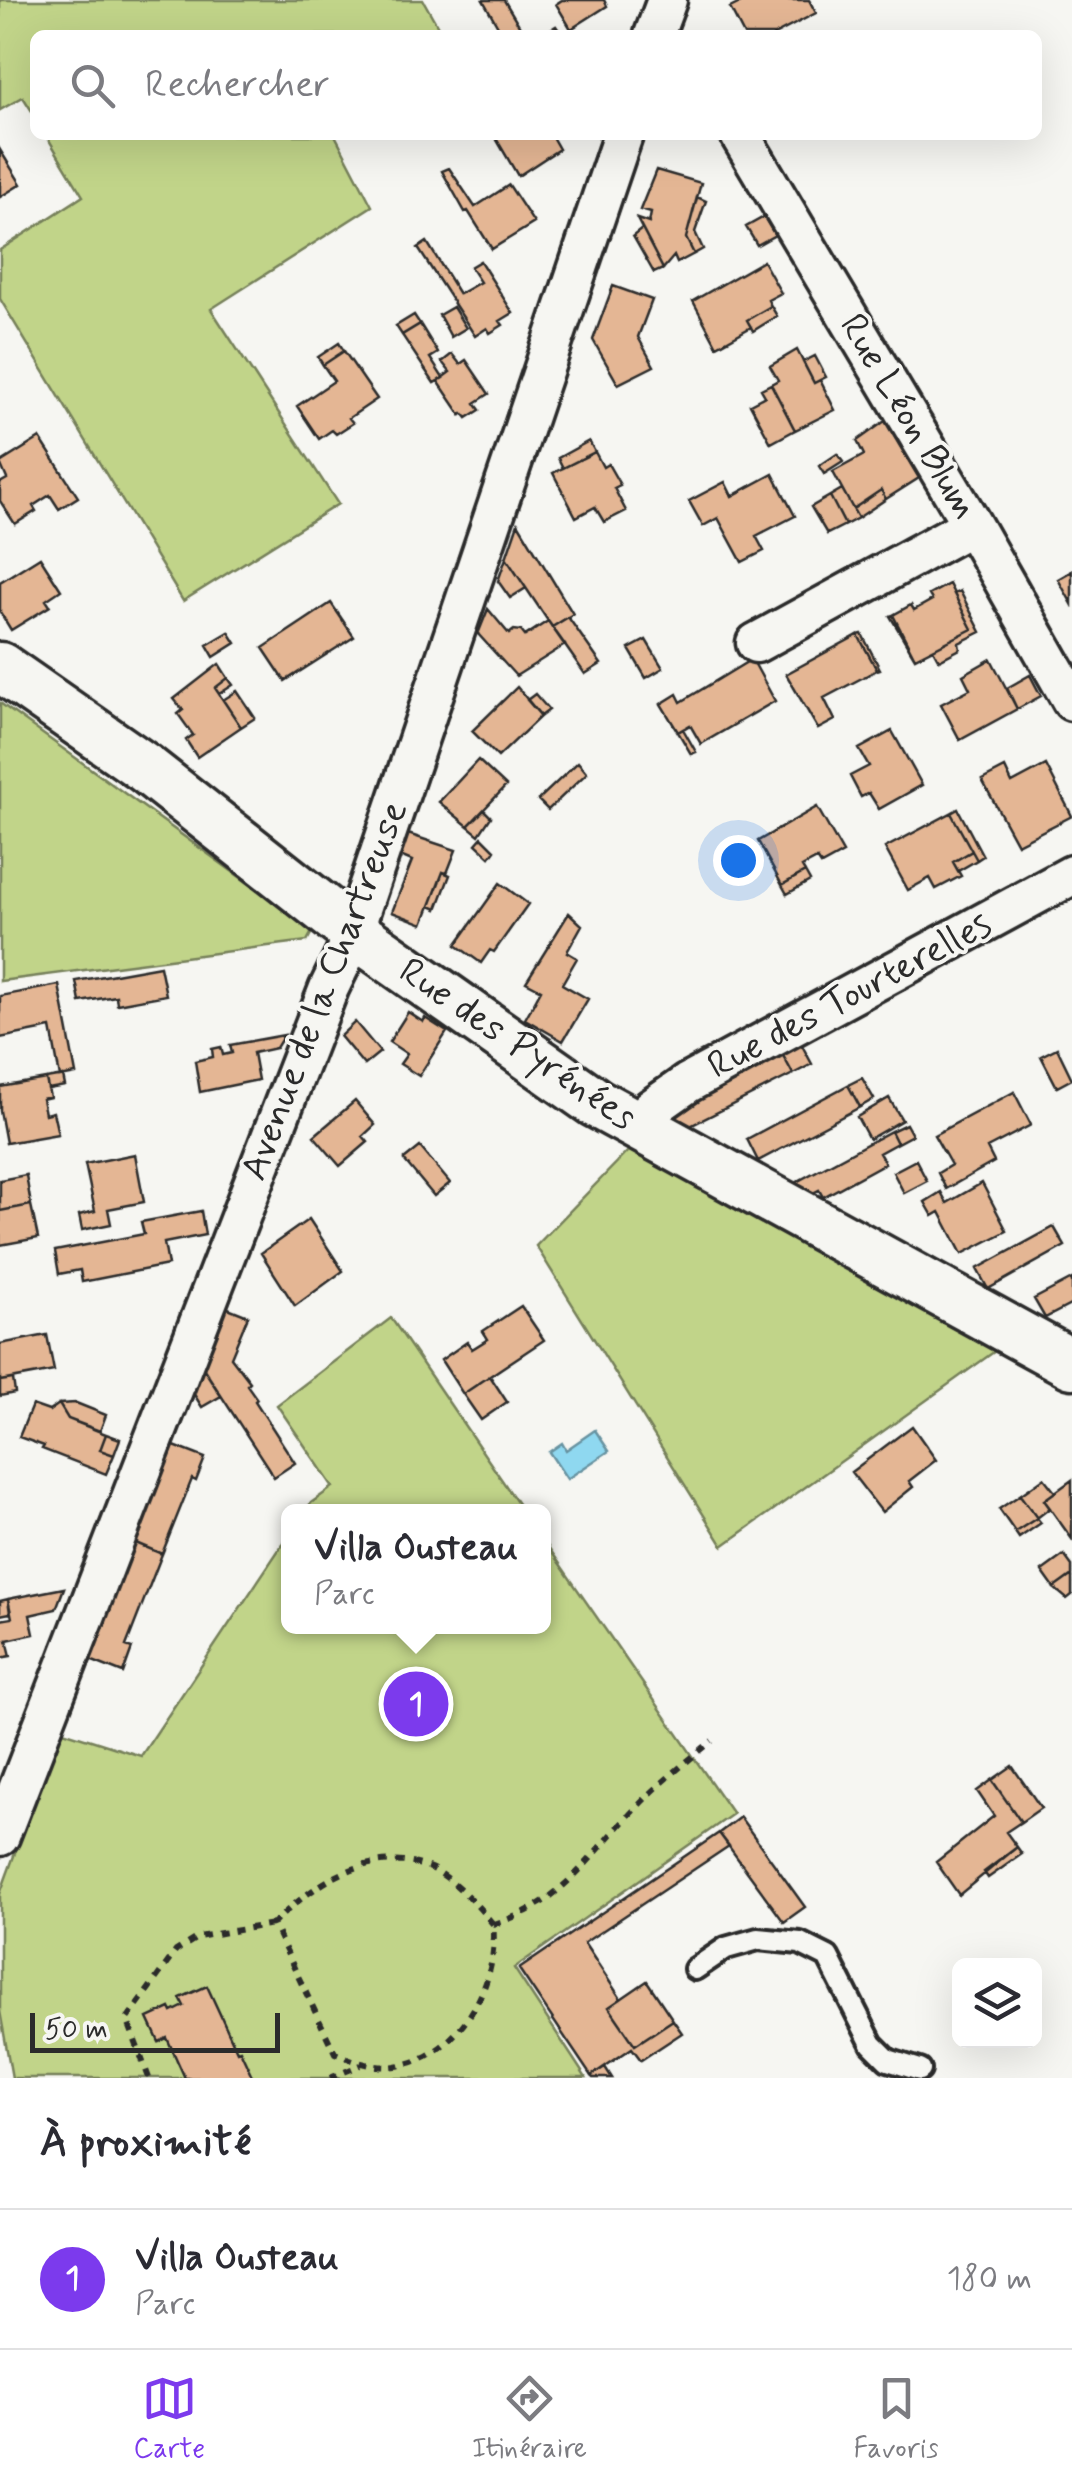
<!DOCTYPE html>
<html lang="fr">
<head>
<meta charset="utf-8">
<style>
  body { margin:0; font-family:Mynerve,sans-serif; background:#f7f7f7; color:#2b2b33 }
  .controls { position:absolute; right:30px; bottom:30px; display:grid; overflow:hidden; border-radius:15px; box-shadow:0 10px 40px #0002 }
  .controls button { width:90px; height:90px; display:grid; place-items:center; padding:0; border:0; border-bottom:2px solid #e1e1e2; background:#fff; color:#2b2b33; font:50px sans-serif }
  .scale { position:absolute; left:30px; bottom:25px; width:250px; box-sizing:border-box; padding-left:10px; border:5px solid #2b2b2b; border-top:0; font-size:28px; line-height:35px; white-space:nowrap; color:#2b2b2b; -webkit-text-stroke:8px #f6f6f2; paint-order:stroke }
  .you { position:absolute; left:738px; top:860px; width:35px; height:35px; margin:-25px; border:8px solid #fff; border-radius:50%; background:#1a73e8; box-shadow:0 0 0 15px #1a73e833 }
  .badge { display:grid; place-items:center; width:65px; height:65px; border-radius:50%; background:#7c3aed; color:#fff; font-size:32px; font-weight:700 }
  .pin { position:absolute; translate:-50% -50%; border:5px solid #fff; box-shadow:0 2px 10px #0006 }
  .popup { position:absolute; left:281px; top:1504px; width:270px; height:130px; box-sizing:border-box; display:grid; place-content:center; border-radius:15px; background:#fff; filter:drop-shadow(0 2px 8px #0005); font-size:32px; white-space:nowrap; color:#7c7c81 }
  .popup b { font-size:38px; color:#2b2b33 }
  .popup::after { content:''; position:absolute; left:50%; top:100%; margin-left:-20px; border:20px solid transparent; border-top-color:#fff }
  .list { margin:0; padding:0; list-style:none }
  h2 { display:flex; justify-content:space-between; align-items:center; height:130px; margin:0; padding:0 40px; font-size:42px }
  h2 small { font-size:32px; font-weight:400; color:#7c7c81 }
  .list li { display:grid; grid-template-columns:65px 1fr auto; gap:30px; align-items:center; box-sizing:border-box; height:140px; padding:0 40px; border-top:2px solid #e1e1e2 }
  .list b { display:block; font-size:38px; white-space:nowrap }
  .list p { margin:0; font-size:32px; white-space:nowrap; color:#7c7c81 }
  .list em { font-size:32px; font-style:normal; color:#7c7c81 }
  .icon { flex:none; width:55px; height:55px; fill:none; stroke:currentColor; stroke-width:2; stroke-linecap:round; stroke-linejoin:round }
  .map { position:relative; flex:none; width:1072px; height:2078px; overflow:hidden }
  .search { position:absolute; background:#fff; box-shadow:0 10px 40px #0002; left:30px; right:30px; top:30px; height:110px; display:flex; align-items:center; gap:25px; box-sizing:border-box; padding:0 35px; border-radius:15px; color:#7c7c81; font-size:38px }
  .sheet { height:270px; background:#fff }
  nav { display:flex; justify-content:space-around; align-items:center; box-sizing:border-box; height:140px; border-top:2px solid #e1e1e2; background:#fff; font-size:28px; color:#7c7c81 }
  nav a { display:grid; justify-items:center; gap:5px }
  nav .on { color:#7c3aed }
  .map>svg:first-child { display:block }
  .green { fill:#c1d489; stroke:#76805a; stroke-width:2.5 }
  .water { fill:#8fd8f0; stroke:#6793a1; stroke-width:2.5 }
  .building { fill:#e4b694; stroke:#2b2b2b; stroke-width:2.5 }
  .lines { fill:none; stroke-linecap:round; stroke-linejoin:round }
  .service-casing { stroke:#2b2b2b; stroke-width:28 }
  .minor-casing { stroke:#2b2b2b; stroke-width:45 }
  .tertiary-casing { stroke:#2b2b2b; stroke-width:55 }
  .path { stroke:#2b2b2b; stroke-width:6; stroke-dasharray:8 8; stroke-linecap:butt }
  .service { stroke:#f6f6f2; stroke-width:20 }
  .minor { stroke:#f6f6f2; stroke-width:38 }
  .tertiary { stroke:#f6f6f2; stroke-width:48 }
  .labels { text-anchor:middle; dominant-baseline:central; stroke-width:8; stroke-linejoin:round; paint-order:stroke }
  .street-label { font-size:38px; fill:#2b2b2b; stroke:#f6f6f2 }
</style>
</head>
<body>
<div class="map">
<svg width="1072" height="2078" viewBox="0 0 1072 2078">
  <rect width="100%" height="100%" fill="#f6f6f2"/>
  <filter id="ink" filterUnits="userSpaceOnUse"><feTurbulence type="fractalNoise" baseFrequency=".01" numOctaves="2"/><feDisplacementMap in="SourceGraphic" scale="20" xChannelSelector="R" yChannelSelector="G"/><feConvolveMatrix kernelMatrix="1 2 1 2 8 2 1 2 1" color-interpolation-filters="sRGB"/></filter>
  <g filter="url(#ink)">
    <!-- green -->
    <path class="green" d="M0,0h423l18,32 -5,3h-401v81l-12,-19 -23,13z
      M46,135h289l37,71 -161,103 127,195 -155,97 -183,-302v-49l83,-54z
      M0,703l313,227 -6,11 -307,40z
      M630,1149l368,200 -275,197 -187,-300z
      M391,1318l132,193h-218l6,-8 22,-16 -56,-82z
      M288,1536v90h256v-85l189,273 -219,154 72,110h-574l-12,-67v-117l60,-164 81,26z"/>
    <!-- water -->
    <path class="water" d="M595,1430l14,21 -42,28 -18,-27 13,-9 4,7z"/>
    <!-- building -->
    <path class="building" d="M483,0h21l21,35h-22z
      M562,0h42l3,6 -36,23 -15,-25z
      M746,0h63l7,13 -42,22h-30l-14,-27z
      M556,26l6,9h-21z
      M494,135h57l8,14 -41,27z
      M0,150l21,34 -21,13z
      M449,168l26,39 34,-22 25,38 -42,26 -24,-38 -3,1 -23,-41z
      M656,170l45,13 -15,55 8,16 -17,9 -3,-7 -11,13 -26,-50 12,4 2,-10 -11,-3z
      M697,197l9,4 -11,31 8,17 -9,5 -8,-16z
      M764,217l11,18 -18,10 -11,-18z
      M642,229l21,40 -9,4 -21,-37z
      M427,242l32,52 21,-12 -10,-15 10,-6 33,52 -13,8 3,4 -13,8 -3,-5 -12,8 -57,-88z
      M763,261l18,32 -13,7 3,6 -24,14 4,7 -34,19 -24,-45z
      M613,286l39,14 -14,37 16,29 -36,18 -25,-44z
      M771,306l6,10 -24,15 -6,-11z
      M453,307l13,21 -15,9 -12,-22z
      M414,315l6,9 -18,11 -6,-9z
      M420,324l18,29 -8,5 13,20 -9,5 -32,-48z
      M339,343l5,8 -21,14 -5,-8z
      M797,350l17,33 6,-3 15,30 -40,20 -24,-46 7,-4 -8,-14z
      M344,351l33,48 -28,19 4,5 -17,11 -4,-4 -13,9 -22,-33 37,-25 -11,-16z
      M452,354l8,10 6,-4 23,34 -14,9 5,7 -13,8 -4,-5 -2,2 -23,-34 12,-9 -8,-10z
      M815,356l11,21 -12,6 -11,-21z
      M771,384l24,46 -24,13 -21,-39 15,-8 -4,-7z
      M885,421l34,57 -33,21 -5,-9 -28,19 -20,-37 31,-17 -7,-14z
      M40,438l38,59 -19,12 -9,-14 -17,11 3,5 -21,13 -15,-23v-18l7,-4 -7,-16z
      M589,441l6,11 -32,16 -5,-10z
      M595,452l8,15 5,-3 12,21 -6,3 12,23 -22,11 -9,-15 -19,10 -23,-44z
      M837,454l6,8 -19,12 -5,-8z
      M773,474l22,42 -39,20 8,15 -22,11 -24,-44 -15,8 -14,-25 36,-19 7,14z
      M842,489l16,29 -13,7 -15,-29z
      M881,490l5,9 -28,19 -5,-9z
      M830,496l15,29 -18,9 -16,-27z
      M518,523l55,91 -21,13 -46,-69z
      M40,557l21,33 -15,10 4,6 -39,24 -11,-18v-30z
      M506,558l20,30 -16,10 -12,-17z
      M1072,571v33l-14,-25z
      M949,584l23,45 -57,29 -22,-43 18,-10 3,5 18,-10 -3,-5z
      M960,591l21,41 -22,11 1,6 -21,11 -6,-11 39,-20 -18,-35z
      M331,603l23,34 -69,44 -22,-33z
      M488,609l21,25 5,-4 7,1 4,5 23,-15 17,24 -49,31 -38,-42z
      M893,615l22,43 -25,-42z
      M568,617l33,47 -16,10 -33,-47z
      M229,632l7,11 -22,14 -7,-12z
      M862,634l18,35 -3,1 -19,-35z
      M858,635l19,35 -53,28 11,22 -17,9 -32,-55z
      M646,640l17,28 -17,10 -17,-29z
      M752,659l23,42 -74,43 -11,-19 -12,7 -17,-28 16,-10 4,8z
      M991,659l26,50 -57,31 -19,-36 29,-15 -7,-14z
      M219,664l9,14 -13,10 26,39 -44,30 -11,-17 7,-5 -15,-21 5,-4 -9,-11z
      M1030,675l11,21 -24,13 -10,-21z
      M228,678l5,7 -14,9 -4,-6z
      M517,687l24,29 -43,41 -26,-26z
      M237,691l18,27 -14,9 -18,-27z
      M535,694l14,16 -8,6 -14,-16z
      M683,729l13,23 -5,2 -13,-22z
      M892,731l30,54 -43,24 -10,-16 -8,4 -11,-21 19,-10 -10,-17z
      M478,760l28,26 -38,40 -29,-24z
      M578,762l9,11 -39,37 -10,-10z
      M1046,765l26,51 -55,28 -35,-64 23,-12 7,15z
      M817,807l26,46 -22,12 -4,-6 -15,8 3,5 -23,13 -24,-44z
      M958,809l25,47 -6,4 -26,-47z
      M484,810l7,7 -12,18 -11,-9z
      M951,813l21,38 -19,11 8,14 -25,13 -6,-11 -22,12 -23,-42z
      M408,834l48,16 -9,23 -4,-1 -20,52 -31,-12 20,-51 -12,-5z
      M482,837l13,13 -5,7 -14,-13z
      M972,851l5,9 -19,11 -5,-9z
      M443,872l7,3 -13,34 -7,-3z
      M805,872l5,9 -23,13 -5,-9z
      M500,883l28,21 -34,48 -4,-2 -9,13 -25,-18z
      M569,913l13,12 -15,27 10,6 -15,26 26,15 -25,42 -38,-22 16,-29 -15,-8z
      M160,966l6,29 -49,9 -1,-8 -36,6 -4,-21z
      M59,985l17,89 -16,3 -9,-49 -51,10v-42z
      M408,1012l15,10 2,-4 22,14 -28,44 -19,-12 7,-10 -18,-12z
      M355,1022l25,30 -16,13 -24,-29z
      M284,1035l-8,13 -23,5 5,27 -58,12 -5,-31 18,-4 -1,-8 9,-2 2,8 9,-2 -2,-8z
      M798,1038l14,26 -19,10 -14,-26z
      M779,1048l14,26 -107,54 -23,-11z
      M1057,1048l15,31 -15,8 -16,-31z
      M63,1076l2,10 -17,3 -2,-10z
      M862,1078l12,21 -14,8 -12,-22z
      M46,1079l4,18 -8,2 3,15 8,-2 5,22 -52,9 -6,-32v-24z
      M848,1085l12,22 -102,54 -11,-22z
      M1014,1092l17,33 -44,23 7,14 -48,27 -8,-16 13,-8 -17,-30z
      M889,1098l13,22 -33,19 -12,-22z
      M355,1101l20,24 -12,11 5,6 -28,24 -26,-30z
      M906,1124l6,11 -15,8 -6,-12z
      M891,1131l6,12 -18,10 6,10 -62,34 -4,-7 -12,6 -18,-10z
      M420,1147l30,36 -16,13 -30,-36z
      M135,1154l9,48 -36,7 3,15 -29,6 -3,-15 16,-4 -10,-47z
      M916,1160l11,21 -23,12 -11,-21z
      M26,1175l5,30 -31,6v-31z
      M982,1183l25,48 -45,23 -22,-42 -7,4 -8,-14 16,-10 6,11z
      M31,1205l7,33 -38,7v-34z
      M201,1211l4,24 -41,8 4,22 -86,17 -2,-12 -21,4 -4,-23 89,-17 -3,-12z
      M309,1219l34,52 -48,35 -34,-53z
      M1054,1227l11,19 -77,43 -11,-20z
      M1072,1279v25l-27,14 -11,-19z
      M223,1306l25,10 -17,41 19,25 -3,3 10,14 -2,2 40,62 -21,14 -74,-114z
      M521,1306l23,34 -81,54 -22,-34 26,-18 5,7 16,-10 -5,-8z
      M47,1335l7,36 -54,10v-37z
      M200,1363l21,33 -19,11 -12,-19z
      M490,1376l17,26 -26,18 -18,-26z
      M13,1379l2,14 -15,3v-15z
      M76,1403l30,12 -6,16 -32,-12 -9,-15z
      M59,1404l9,15 38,15 -6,16 14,5 -8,19 -64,-25 2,-3 -25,-9 13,-32 17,6z
      M912,1426l24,34 -27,21 4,6 -31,25 -31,-40z
      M106,1434l14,5 -6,16 -14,-5z
      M169,1444l36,14 -9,23 -4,-2 -30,75 -31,-13z
      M1044,1478l11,14 -11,8 6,8 -13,10 -17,-23z
      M1072,1480v59l-28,-39z
      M1020,1495l17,23 -22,14 -16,-23z
      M1037,1518l4,5 -22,15 -4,-6z
      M131,1541l31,13 -36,92 6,2 -9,25 -38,-15z
      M1064,1555l8,11v9l-18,13 -12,-17z
      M1072,1575v20l-5,4 -13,-11z
      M64,1588l-8,21 -26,6 4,19 -27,6 4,16 -11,2v-38l12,-2 -4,-19z
      M8,1599l2,14 -10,2v-14z
      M1012,1766l29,42 -20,14 -29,-42z
      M992,1780l29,42 -15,10 11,15 -58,48 -23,-33 58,-46 -17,-25z
      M740,1817l65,90 -21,15 -65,-89z
      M719,1833l10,13 -145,97 37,56 -12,8 26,38 38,-25 9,13 -41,27 -9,-12 -41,28 -72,-107z
      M1017,1847l5,7 -34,24 -4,-6z
      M647,1981l26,39 -38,25 -26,-38z
      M207,1986l30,65 3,-1 13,28h-68l-18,-40 -8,4 -11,-24 22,-10 2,4 12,-6 -4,-8z
      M605,2067l7,11h-19l-2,-2z"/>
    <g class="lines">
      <!-- service casing -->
      <g class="service-casing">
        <path id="service" d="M695,1969l31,-21 32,-9 42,4 28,14 44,87 16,16 32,10"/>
      </g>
      <!-- minor casing -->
      <g class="minor-casing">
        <path id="minor" d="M654,35l13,-35
          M740,135l232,390 100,176
          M756,643l216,-118
          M636,1128l15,-19 37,-26 384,-208
          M0,1836l329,-848 17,-35 277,-818"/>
      </g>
      <!-- tertiary casing -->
      <g class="tertiary-casing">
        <path id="tertiary" d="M0,667l145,101 208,164 243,171 476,261"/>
      </g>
      <!-- path -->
      <path class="path" d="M493,1924c-14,-17 -44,-50 -65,-57 -60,-20 -115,17 -155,57l62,129c19,8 39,16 61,13 63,-9 104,-83 97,-142 68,-18 96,-68 143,-116 24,-25 50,-46 76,-67
        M149,2078l-22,-59 49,-68 22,-14 75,-13
        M330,2078l31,-13"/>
      <!-- service -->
      <use href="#service" class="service"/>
      <!-- minor -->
      <use href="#minor" class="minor"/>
      <!-- tertiary -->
      <use href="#tertiary" class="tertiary"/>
    </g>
  </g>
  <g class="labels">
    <!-- street labels -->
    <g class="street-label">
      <text transform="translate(908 417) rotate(59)">Rue Léon Blum</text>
      <text transform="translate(325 991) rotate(-69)">Avenue de la Chartreuse</text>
      <text transform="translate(850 996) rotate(-28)">Rue des Tourterelles</text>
      <text transform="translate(517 1045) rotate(34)">Rue des Pyrénées</text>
    </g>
  </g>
</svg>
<div class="controls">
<button><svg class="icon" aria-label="layers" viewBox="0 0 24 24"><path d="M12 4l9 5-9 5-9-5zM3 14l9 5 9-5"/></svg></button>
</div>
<div class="scale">50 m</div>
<div class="you"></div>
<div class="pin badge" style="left:416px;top:1704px">1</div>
<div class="popup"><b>Villa Ousteau</b>Parc</div>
<div class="search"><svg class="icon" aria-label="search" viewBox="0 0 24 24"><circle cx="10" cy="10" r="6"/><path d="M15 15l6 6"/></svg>Rechercher</div>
</div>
<section class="sheet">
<h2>À proximité<small></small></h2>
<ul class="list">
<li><span class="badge">1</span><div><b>Villa Ousteau</b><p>Parc</p></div><em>180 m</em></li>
</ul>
</section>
<nav>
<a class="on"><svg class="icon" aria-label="map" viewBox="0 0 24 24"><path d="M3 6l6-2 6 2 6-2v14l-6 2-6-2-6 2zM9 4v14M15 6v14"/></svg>Carte</a>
<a><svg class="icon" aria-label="directions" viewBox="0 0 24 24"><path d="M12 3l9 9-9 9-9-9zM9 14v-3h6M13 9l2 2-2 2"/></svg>Itinéraire</a>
<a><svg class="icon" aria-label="saved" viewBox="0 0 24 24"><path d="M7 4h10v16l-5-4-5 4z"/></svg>Favoris</a>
</nav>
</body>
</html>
